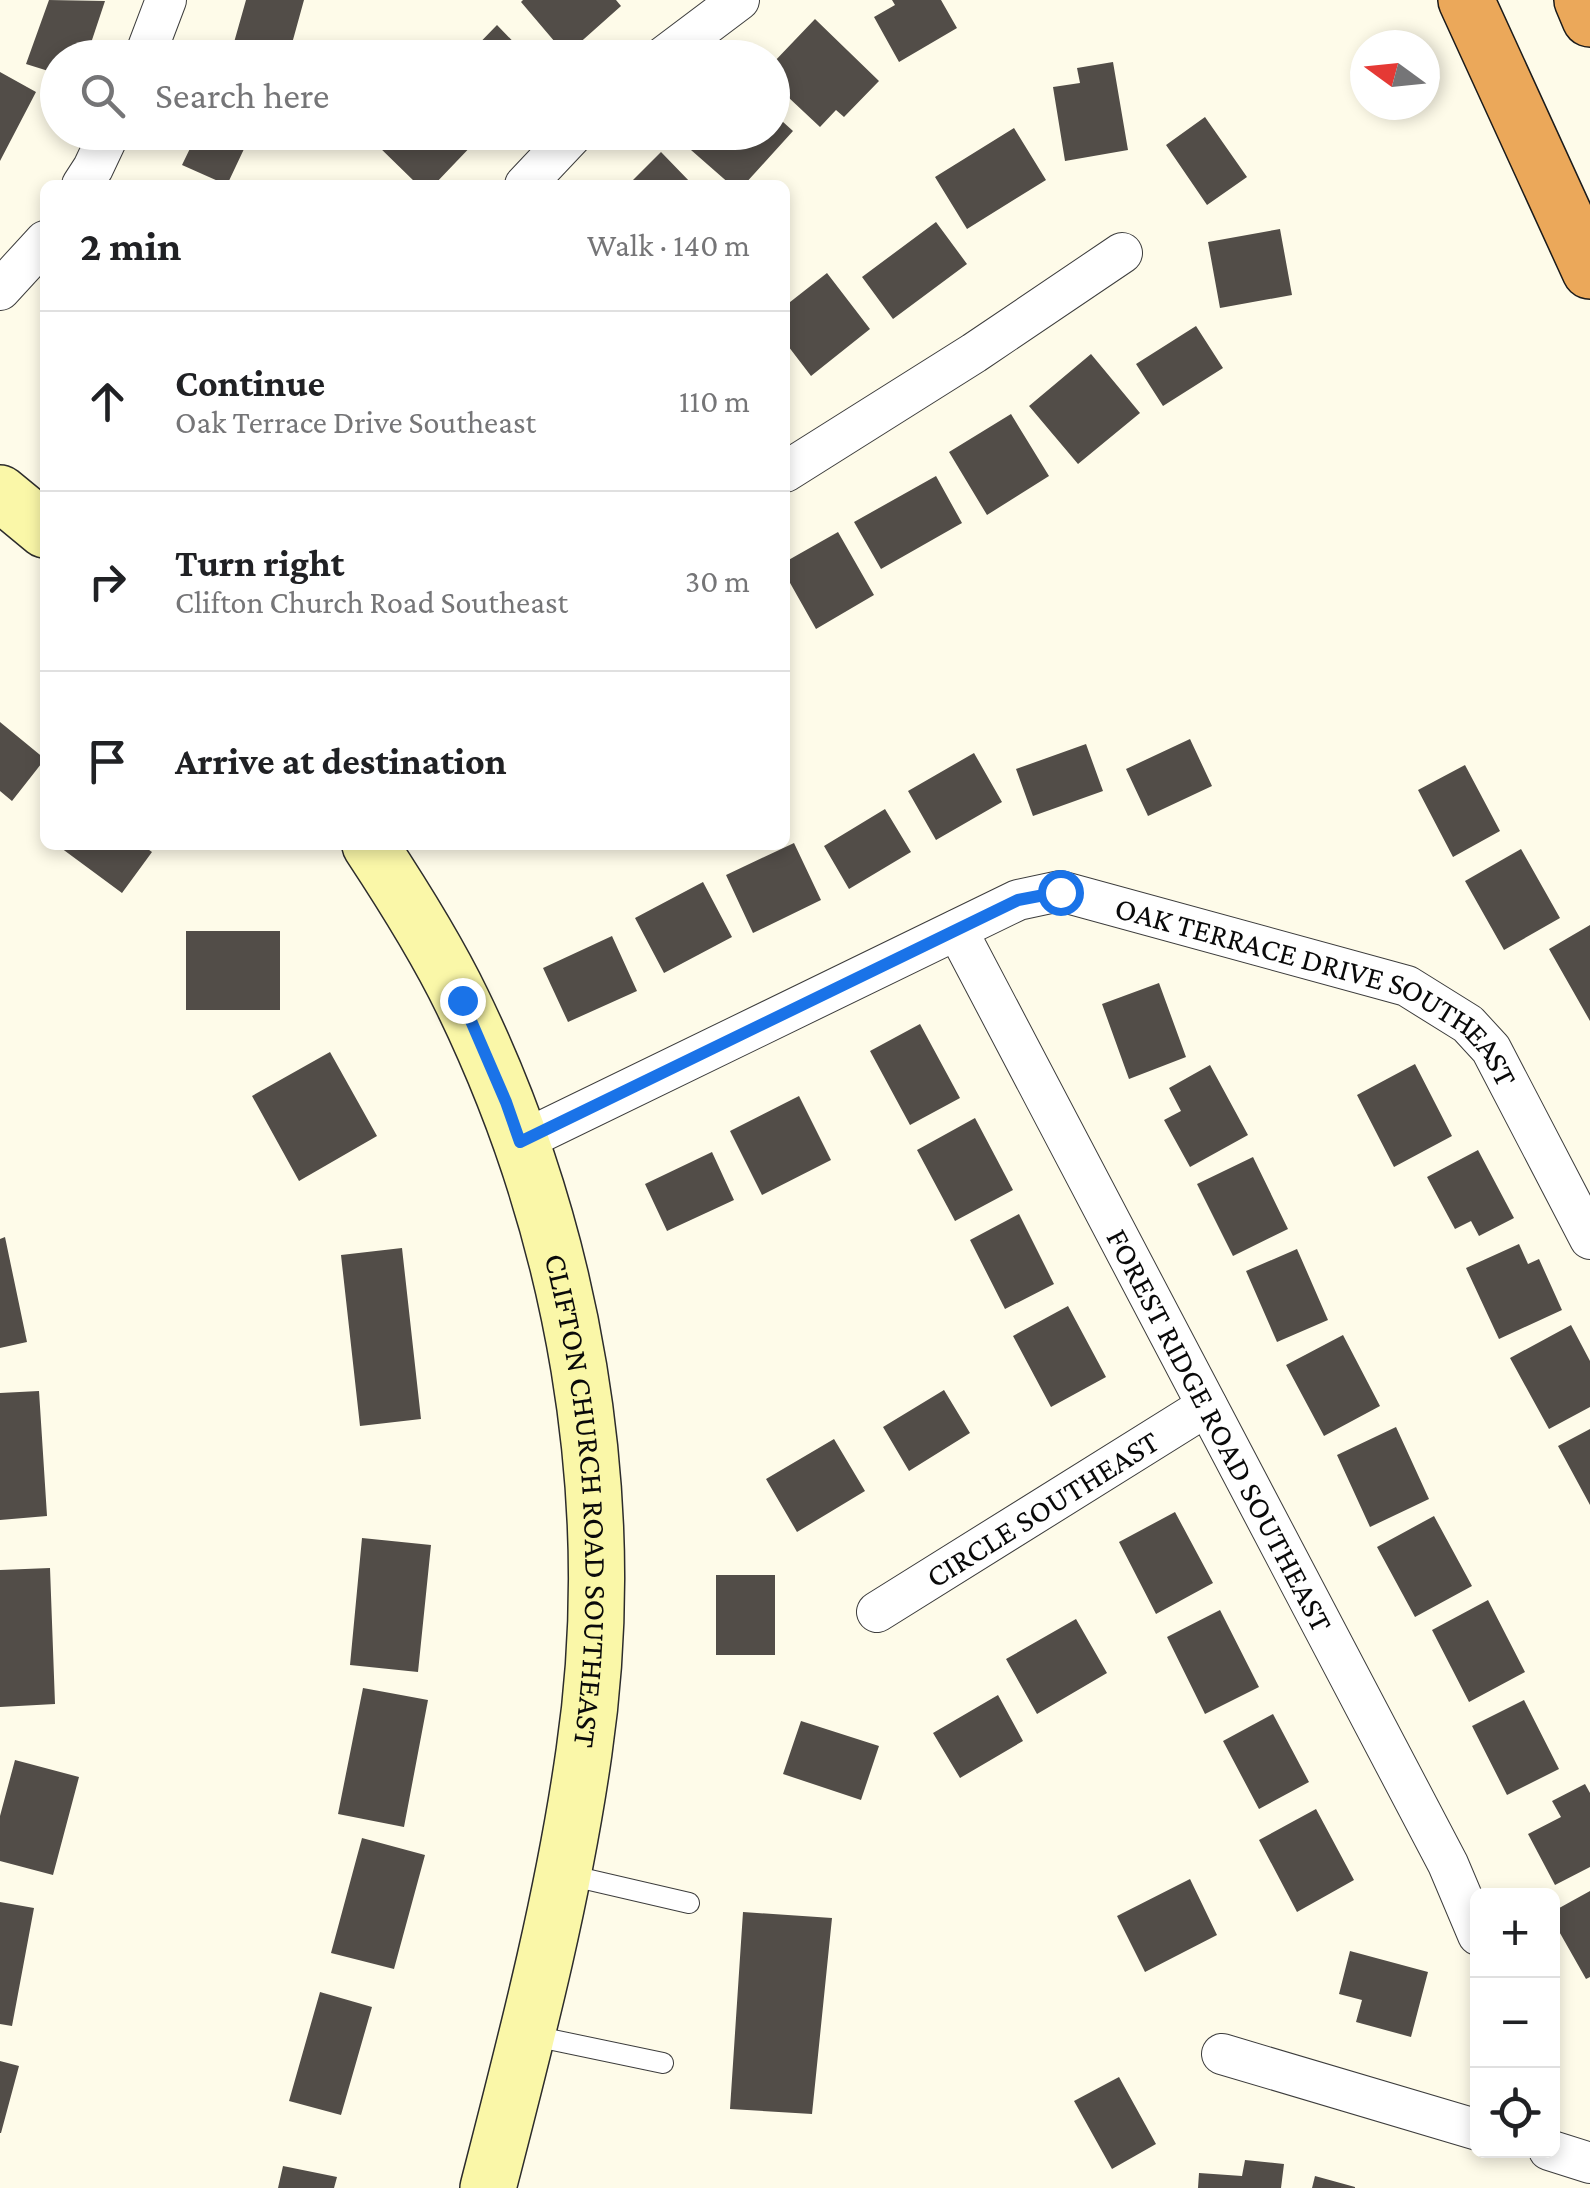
<!DOCTYPE html>
<html lang="en">
<head>
<meta charset="utf-8">
<style>
  body { margin:0; font-family:"Crimson Pro",serif; background:#f2f2f2; color:#202124 }
  .controls { position:absolute; right:30px; bottom:30px; display:grid; overflow:hidden; border-radius:15px; box-shadow:0 5px 15px #0003 }
  .controls button { width:90px; height:90px; display:grid; place-items:center; padding:0; border:0; border-bottom:2px solid #e0e0e0; background:#fff; color:#202124; font:50px sans-serif }
  .compass { position:absolute; left:1350px; top:30px; width:90px; height:90px; border-radius:50%; background:#fff; box-shadow:0 5px 15px #0003; rotate:285deg }
  .stop { position:absolute; width:30px; height:30px; margin:-22px; border:8px solid #1a73e8; border-radius:50%; background:#fff }
  .stop.end { background:#1a73e8; border-color:#fff; box-shadow:0 2px 10px #0008 }
  .list { margin:0; padding:0; list-style:none }
  h2 { display:flex; justify-content:space-between; align-items:center; height:130px; margin:0; padding:0 40px; font-size:42px }
  h2 small { font-size:32px; font-weight:400; color:#757577 }
  .list li { display:grid; grid-template-columns:65px 1fr auto; gap:30px; align-items:center; box-sizing:border-box; height:180px; padding:0 40px; border-top:2px solid #e0e0e0 }
  .list b { display:block; font-size:38px; white-space:nowrap }
  .list p { margin:0; font-size:32px; white-space:nowrap; color:#757577 }
  .list em { font-size:32px; font-style:normal; color:#757577 }
  .icon { flex:none; width:55px; height:55px; fill:none; stroke:currentColor; stroke-width:2; stroke-linecap:round; stroke-linejoin:round }
  .map { position:relative; flex:none; width:1590px; height:2188px; overflow:hidden }
  .search { position:absolute; background:#fff; box-shadow:0 5px 15px #0003; left:40px; top:40px; width:750px; height:110px; display:flex; align-items:center; gap:25px; box-sizing:border-box; padding:0 35px; border-radius:55px; color:#757577; font-size:38px }
  .panel { position:absolute; background:#fff; box-shadow:0 5px 15px #0003; left:40px; top:180px; width:750px; height:670px; border-radius:15px }
  .map>svg:first-child { display:block }
  .building { fill:#524d48 }
  .lines { fill:none; stroke-linecap:round; stroke-linejoin:round }
  .lane-casing { stroke:#3d3d3d; stroke-width:22 }
  .street-casing { stroke:#3d3d3d; stroke-width:42 }
  .secondary-casing { stroke:#2c2c2c; stroke-width:58 }
  .highway-casing { stroke:#1b1b1b; stroke-width:58 }
  .lane { stroke:#fff; stroke-width:20 }
  .street { stroke:#fff; stroke-width:40 }
  .secondary { stroke:#faf7a8; stroke-width:55 }
  .highway { stroke:#eba85a; stroke-width:55 }
  .route { stroke:#1a73e8; stroke-width:12 }
  .labels { text-anchor:middle; dominant-baseline:central; stroke-width:10; stroke-linejoin:round; paint-order:stroke }
  .street-label { font-size:32px; fill:#0a0a0a; stroke:#fff }
</style>
</head>
<body>
<div class="map">
<svg width="1590" height="2188" viewBox="0 0 1590 2188">
  <rect width="100%" height="100%" fill="#fefbe9"/>
  <!-- building -->
  <path class="building" d="M49,0l56,1 -19,57h-28v16l-32,-10z
    M246,0h58l-16,58h-15l-40,-12z
    M523,0h93l5,6 -55,49 -45,-53z
    M892,0h49l16,28 -58,34 -25,-45 21,-12z
    M815,19l64,62 -35,36 -8,-7 -16,17 -48,-45v-18z
    M497,25l32,33h-64z
    M1113,62l15,88 -63,11 -12,-74 27,-4 -3,-15z
    M0,72l36,20 -36,69z
    M772,112l21,19 -49,54h-13l-48,-42 9,-11h80z
    M1205,117l42,60 -40,28 -41,-60z
    M1014,128l32,52 -79,49 -32,-52z
    M198,132h54l-25,53 -45,-20z
    M386,132h83l8,8 -43,45h-16l-43,-42z
    M661,152l32,33h-65z
    M936,222l31,42 -74,55 -31,-42z
    M1280,229l12,66 -72,13 -12,-66z
    M827,273l43,56 -59,47 -26,-34v-36z
    M1196,326l27,42 -60,38 -27,-42z
    M1091,354l49,59 -62,51 -49,-58z
    M1011,414l38,62 -62,39 -38,-63z
    M936,476l26,47 -81,46 -27,-47z
    M838,532l36,63 -58,34 -31,-55v-12z
    M0,722l45,37 -33,42 -12,-10z
    M1190,739l22,47 -64,30 -22,-47z
    M1086,744l17,47 -70,25 -17,-47z
    M974,753l28,49 -66,38 -28,-49z
    M1465,765l35,66 -47,26 -35,-67z
    M885,809l26,43 -62,37 -25,-43z
    M794,843l27,57 -68,33 -27,-58z
    M57,845h85l10,7 -30,41z
    M1521,849l39,69 -56,32 -39,-69z
    M703,882l29,55 -68,36 -29,-55z
    M1590,925v96l-41,-72z
    M186,931h94v79h-94z
    M612,936l25,55 -69,31 -25,-54z
    M1159,983l27,74 -57,22 -27,-75z
    M920,1024l40,74 -50,27 -40,-74z
    M330,1052l47,84 -78,45 -47,-85z
    M1415,1064l37,72 -58,31 -37,-72z
    M1210,1065l38,70 -58,32 -26,-47 17,-9 -12,-23z
    M799,1096l32,64 -69,35 -32,-64z
    M975,1118l38,72 -58,31 -38,-71z
    M1478,1150l36,68 -35,18 -8,-15 -16,8 -28,-52z
    M712,1152l22,48 -67,31 -22,-47z
    M1253,1157l35,72 -55,27 -36,-72z
    M1019,1214l35,70 -49,25 -35,-69z
    M5,1237l22,105 -27,6v-109z
    M1519,1244l9,20 11,-5 23,51 -63,29 -33,-71z
    M402,1248l19,171 -61,7 -19,-171z
    M1297,1249l31,71 -51,22 -31,-71z
    M1068,1306l38,71 -55,30 -38,-71z
    M1571,1325l19,36v46l-41,22 -39,-71z
    M1343,1335l37,71 -56,30 -38,-71z
    M944,1390l26,43 -61,38 -26,-44z
    M39,1391l8,125 -47,4v-127z
    M1396,1427l33,72 -59,28 -33,-72z
    M1590,1429v76l-32,-59z
    M834,1439l31,52 -68,41 -31,-53z
    M1175,1512l38,71 -57,31 -37,-72z
    M1434,1516l38,70 -57,31 -38,-70z
    M362,1538l69,7 -13,127 -68,-7z
    M50,1568l5,136 -55,3v-137z
    M716,1575h59v80h-59z
    M1488,1600l37,72 -56,30 -37,-72z
    M1220,1610l39,77 -54,27 -38,-77z
    M1076,1619l31,54 -70,41 -31,-55z
    M363,1688l65,12 -24,127 -66,-13z
    M998,1695l25,46 -63,37 -27,-45z
    M1524,1700l35,69 -52,26 -35,-69z
    M1273,1714l36,68 -50,27 -36,-68z
    M801,1721l78,25 -18,54 -78,-26z
    M15,1760l64,17 -26,98 -53,-14v-45z
    M1585,1784l5,9v74l-35,18 -27,-51 33,-17 -9,-16z
    M1316,1809l38,71 -57,32 -38,-72z
    M362,1838l63,17 -31,114 -63,-16z
    M1190,1879l27,56 -72,37 -28,-56z
    M1590,1891v86l-4,2 -34,-60v-7z
    M0,1902l34,6 -22,118 -12,-2z
    M743,1912l89,6 -20,196 -82,-5z
    M1350,1951l78,21 -17,65 -55,-15 6,-22 -23,-6z
    M320,1992l52,15 -31,108 -52,-14z
    M0,2061l19,5 -18,67h-1z
    M1119,2077l37,67 -44,25 -38,-68z
    M1245,2160l39,4 -3,24h-83l1,-15 43,3z
    M283,2166l54,11 -3,11h-56z
    M1315,2176l40,11v1h-43z"/>
  <g class="lines">
    <!-- lane casing -->
    <g class="lane-casing">
      <path id="lane" d="M564,1874l125,29
        M529,2035l134,28"/>
    </g>
    <!-- street casing -->
    <g class="street-casing">
      <g id="street">
        <path d="M144,58l22,-58"/>
        <path d="M662,58l77,-58"/>
        <path d="M82,185l11,-17 17,-36"/>
        <path d="M525,185l50,-53"/>
        <path d="M0,290l45,-49"/>
        <path d="M785,472l189,-119 148,-100"/>
        <path id="s1" d="M957,930l491,934 30,71"/>
        <path id="s2" d="M520,1142l498,-242 42,-9 347,95 61,38 23,25 99,190"/>
        <path id="s3" d="M877,1612l330,-206"/>
        <path d="M1222,2054l256,76"/>
        <path d="M1549,2150l41,13"/>
      </g>
    </g>
    <!-- secondary casing -->
    <g class="secondary-casing">
      <g id="secondary">
        <path d="M0,493l45,37"/>
        <path id="s4" d="M370,845c33,50 66,102 92,156 112,230 159,498 122,751 -21,148 -59,292 -96,436"/>
      </g>
    </g>
    <!-- highway casing -->
    <g class="highway-casing">
      <path id="highway" d="M1466,0l124,271
        M1582,0l8,19"/>
    </g>
    <!-- lane -->
    <use href="#lane" class="lane"/>
    <!-- street -->
    <use href="#street" class="street"/>
    <!-- secondary -->
    <use href="#secondary" class="secondary"/>
    <!-- highway -->
    <use href="#highway" class="highway"/>
  </g>
  <g class="lines">
    <!-- route -->
    <path class="route" d="M462,1000l44,102 14,40 498,-242 42,-8"/>
  </g>
  <g class="labels">
    <!-- street labels -->
    <g class="street-label">
      <text stroke="none"><textPath href="#s2" startOffset="878">OAK TERRACE DRIVE SOUTHEAST</textPath></text>
      <text stroke="none"><textPath href="#s1" startOffset="565">FOREST RIDGE ROAD SOUTHEAST</textPath></text>
      <text stroke="none"><textPath href="#s4" startOffset="700">CLIFTON CHURCH ROAD SOUTHEAST</textPath></text>
      <text stroke="none"><textPath href="#s3" startOffset="195">CIRCLE SOUTHEAST</textPath></text>
    </g>
  </g>
</svg>
<div class="controls">
<button>+</button>
<button>−</button>
<button><svg class="icon" aria-label="locate" viewBox="0 0 24 24"><circle cx="12" cy="12" r="6"/><path d="M12 2v4M12 18v4M2 12h4M18 12h4"/></svg></button>
</div>
<svg class="compass" viewBox="-18 -18 36 36"><path d="M0-13l5 13h-10z" fill="#e53935"/><path d="M0 13l5-13h-10z" fill="#757577"/></svg>
<div class="stop" style="left:1060px;top:892px"></div>
<div class="stop end" style="left:462px;top:1000px"></div>
<div class="search"><svg class="icon" aria-label="search" viewBox="0 0 24 24"><circle cx="10" cy="10" r="6"/><path d="M15 15l6 6"/></svg>Search here</div>
<section class="panel">
<h2>2 min<small>Walk · 140 m</small></h2>
<ul class="list">
<li><svg class="icon" aria-label="ahead" viewBox="0 0 24 24"><path d="M12 20V5M6 11l6-6 6 6"/></svg><div><b>Continue</b><p>Oak Terrace Drive Southeast</p></div><em>110 m</em></li>
<li><svg class="icon" aria-label="right" viewBox="0 0 24 24"><path d="M7 20v-9h11M14 6l5 5-5 5"/></svg><div><b>Turn right</b><p>Clifton Church Road Southeast</p></div><em>30 m</em></li>
<li><svg class="icon" aria-label="arrive" viewBox="0 0 24 24"><path d="M6 21V4h12l-3 4 3 4H6"/></svg><div><b>Arrive at destination</b></div></li>
</ul>
</section>
</div>
</body>
</html>
